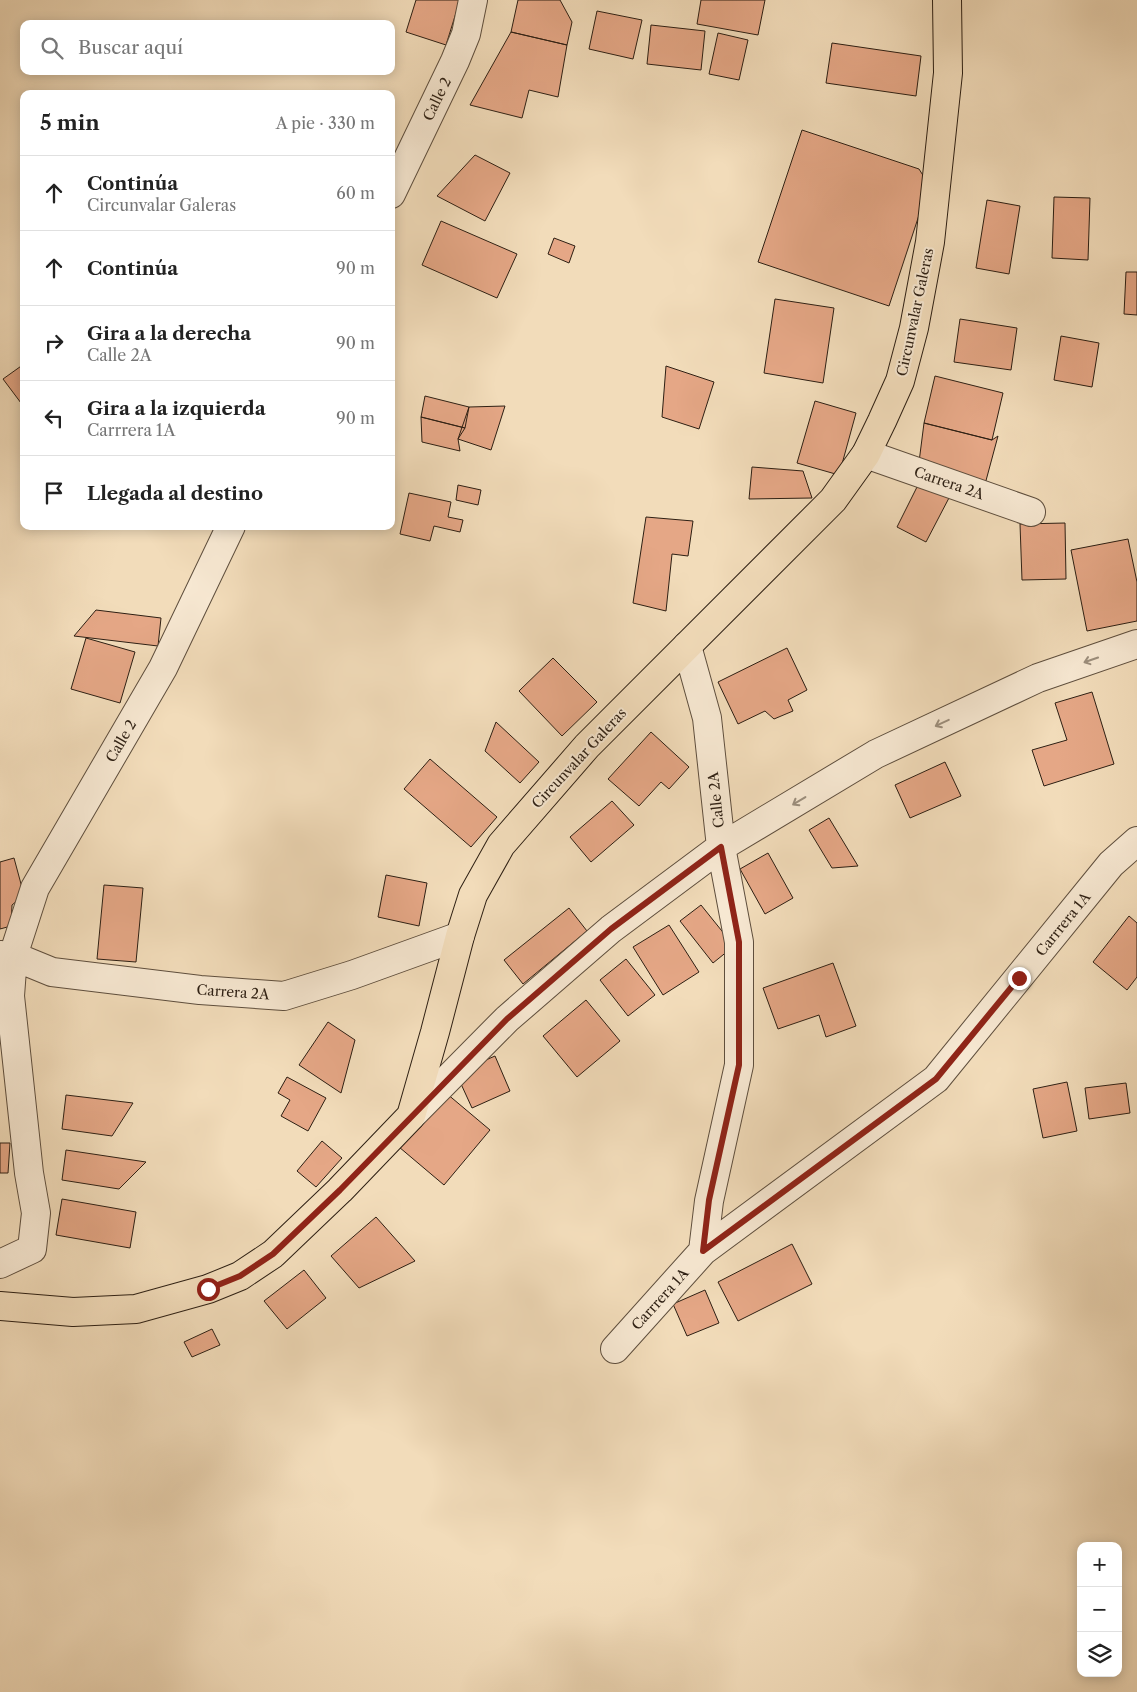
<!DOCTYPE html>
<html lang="es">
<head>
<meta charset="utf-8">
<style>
  body { margin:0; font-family:"Libre Caslon Text",serif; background:#f2f2f2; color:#222 }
  .controls { position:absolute; right:15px; bottom:15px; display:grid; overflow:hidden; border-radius:10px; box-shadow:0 2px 12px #0003 }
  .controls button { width:45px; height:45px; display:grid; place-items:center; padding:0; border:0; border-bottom:1px solid #e0e0e0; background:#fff; color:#222; font:25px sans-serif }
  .stop { position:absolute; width:15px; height:15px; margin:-11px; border:4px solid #8f2418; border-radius:50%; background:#fff }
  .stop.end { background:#8f2418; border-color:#fff; box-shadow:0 1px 5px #0008 }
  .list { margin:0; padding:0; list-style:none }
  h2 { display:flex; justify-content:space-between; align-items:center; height:65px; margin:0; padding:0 20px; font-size:21px }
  h2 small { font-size:16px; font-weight:400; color:#767676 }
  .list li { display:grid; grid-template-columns:32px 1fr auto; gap:15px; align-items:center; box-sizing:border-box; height:75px; padding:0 20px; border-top:1px solid #e0e0e0 }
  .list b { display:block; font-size:19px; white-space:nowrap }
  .list p { margin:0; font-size:16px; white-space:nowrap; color:#767676 }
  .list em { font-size:16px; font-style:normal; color:#767676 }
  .icon { flex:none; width:28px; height:28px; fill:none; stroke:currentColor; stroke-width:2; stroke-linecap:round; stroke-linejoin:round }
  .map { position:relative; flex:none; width:1137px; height:1692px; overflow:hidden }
  .search { position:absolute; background:#fff; box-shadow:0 2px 12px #0003; left:20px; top:20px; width:375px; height:55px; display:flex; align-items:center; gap:12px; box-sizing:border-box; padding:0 18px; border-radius:10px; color:#767676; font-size:19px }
  .panel { position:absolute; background:#fff; box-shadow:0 2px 12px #0003; left:20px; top:90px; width:375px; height:440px; border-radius:10px }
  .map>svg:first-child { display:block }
  .building { fill:#e5a786; stroke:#2d1f13 }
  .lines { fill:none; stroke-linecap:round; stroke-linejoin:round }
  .minor-casing { stroke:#5e4e3d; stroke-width:30 }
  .major-casing { stroke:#2d1f13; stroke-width:30 }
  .minor { stroke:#f7e8d2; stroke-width:28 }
  .major { stroke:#f2dcba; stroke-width:28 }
  .oneway { stroke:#9c8e7c }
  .route { stroke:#8f2418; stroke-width:6 }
  .labels { text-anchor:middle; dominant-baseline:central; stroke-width:4; stroke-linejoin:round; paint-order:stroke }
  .street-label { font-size:14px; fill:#2d1f13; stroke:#f7e8d2 }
</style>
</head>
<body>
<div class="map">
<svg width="1137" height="1692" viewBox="0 0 1137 1692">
  <rect width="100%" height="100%" fill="#f2dcba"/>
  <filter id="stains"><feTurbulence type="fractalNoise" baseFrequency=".004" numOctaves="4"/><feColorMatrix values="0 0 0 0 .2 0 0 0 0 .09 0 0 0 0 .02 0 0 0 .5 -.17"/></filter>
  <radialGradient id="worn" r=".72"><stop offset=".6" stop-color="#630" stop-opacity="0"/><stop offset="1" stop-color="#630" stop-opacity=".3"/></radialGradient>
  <!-- building -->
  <path class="building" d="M416,0h44l-14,45 -40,-13z
    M518,0h42l12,22 -5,23 -56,-13z
    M701,0h64l-7,35 -61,-11z
    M597,11l45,9 -9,39 -44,-10z
    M651,25l54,6 -4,39 -54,-6z
    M511,32l56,13 -9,52 -29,-7 -7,28 -52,-13z
    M718,33l30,7 -9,40 -30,-6z
    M832,43l89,13 -5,40 -90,-13z
    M802,130l117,39 10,16 -40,121 -131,-44z
    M475,155l35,18 -25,48 -48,-25z
    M1054,197l36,1 -2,62 -36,-2z
    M987,200l33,6 -11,68 -33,-6z
    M441,221l76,33 -20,44 -75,-33z
    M554,238l21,8 -6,17 -21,-9z
    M1126,272h11v43l-13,-1z
    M775,299l59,9 -11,75 -59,-10z
    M960,319l57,9 -6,42 -57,-8z
    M1061,336l38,7 -7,44 -38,-7z
    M24,364v43l-21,-28z
    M666,366l48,16 -15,47 -37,-12z
    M935,376l68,17 -11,47 -68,-17z
    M425,396l44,11 -4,21 -44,-11z
    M815,401l41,12 -17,62 -42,-12z
    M505,406l-14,44 -33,-11 11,-32z
    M421,417l44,11 -7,11 2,12 -38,-9z
    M924,423l68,17 6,-4 -14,52 -66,-18z
    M752,467l51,4 9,27 -63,1z
    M920,481l30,15 -24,46 -29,-15z
    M458,485l23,5 -3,15 -22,-5z
    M409,493l42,9 -3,15 15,3 -3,12 -26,-6 -4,15 -30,-7z
    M646,517l47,4 -5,35 -16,-2 -6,57 -33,-8z
    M1065,523l1,56 -44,1 -2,-56z
    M1128,539l9,43v39l-50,10 -16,-81z
    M96,610l65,8 -3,28 -84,-10z
    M86,638l49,14 -15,51 -49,-14z
    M787,648l20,42 -19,10 5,11 -19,8 -9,-8 -27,13 -20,-42z
    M553,658l44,44 -35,34 -43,-45z
    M1092,692l22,72 -70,22 -12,-36 35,-10 -12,-37z
    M496,722l43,40 -19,21 -35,-32z
    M651,732l38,35 -20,22 -8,-7 -22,24 -31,-27z
    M430,759l67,58 -26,30 -67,-58z
    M945,762l16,34 -51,22 -15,-33z
    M612,801l22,24 -43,37 -21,-25z
    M829,818l29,48 -26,2 -23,-38z
    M768,853l25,45 -28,16 -25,-45z
    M14,858l10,37 -12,10 -1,21 -11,3v-67z
    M386,875l41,8 -8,43 -41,-9z
    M104,885l39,3 -7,74 -39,-3z
    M701,905l33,41 -21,17 -33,-42z
    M569,908l18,23 -64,53 -19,-24z
    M1129,916l8,7v54l-10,13 -34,-28z
    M669,925l30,47 -36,23 -30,-48z
    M626,959l29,36 -27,21 -28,-36z
    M833,963l23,63 -30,11 -7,-22 -41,14 -15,-41z
    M586,1000l34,41 -43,36 -34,-41z
    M328,1022l27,18 -14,53 -42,-28z
    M495,1056l15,35 -38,17 -16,-35z
    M287,1077l39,21 -18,33 -27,-15 9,-16 -12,-7z
    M1067,1082l10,49 -34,7 -10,-49z
    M1126,1083l4,30 -41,6 -4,-31z
    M446,1093l44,37 -46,55 -45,-38z
    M66,1095l67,8 -21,33 -50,-7z
    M322,1141l20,17 -26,29 -19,-16z
    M0,1143h10l-2,30h-8z
    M66,1150l80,12 -27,27 -57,-9z
    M62,1199l74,13 -6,36 -74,-13z
    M376,1217l39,44 -56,27 -28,-32z
    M792,1244l20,40 -74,37 -20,-39z
    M304,1270l22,28 -39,31 -23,-28z
    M705,1290l14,33 -32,13 -14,-32z
    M212,1329l8,16 -28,12 -8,-15z"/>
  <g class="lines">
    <!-- minor casing -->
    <g class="minor-casing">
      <path id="minor" d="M391,194l64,-133 11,-27 7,-34
        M866,454l165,58
        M687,646l20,72 14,129 18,95v123l-30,136 -6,50
        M0,955l13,1 39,16 148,18 84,6 68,-21 108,-39
        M411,1116l96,-97 104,-90 110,-82 155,-93 162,-76 99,-34
        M0,1264l32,-15 4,-36 -7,-40 -19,-177 3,-40 22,-68 128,-220 68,-142
        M615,1349l88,-98 233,-172 175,-215 26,-23"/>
    </g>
    <!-- major casing -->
    <g class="major-casing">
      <path id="major" d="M0,1306l73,6 63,-3 72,-20 32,-13 33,-22 67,-64 71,-74 24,-84 25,-96 13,-41 28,-50 86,-99 246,-246 33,-46 16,-33 18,-40 14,-53 16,-86 18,-169 -1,-73"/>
    </g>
    <!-- minor -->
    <use href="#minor" class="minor"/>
    <!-- major -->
    <use href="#major" class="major"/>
  </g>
  <!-- one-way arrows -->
  <defs><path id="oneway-shaft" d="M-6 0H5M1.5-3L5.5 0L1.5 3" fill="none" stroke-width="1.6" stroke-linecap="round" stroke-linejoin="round" transform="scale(1.25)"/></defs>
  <g class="oneway">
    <use href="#oneway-shaft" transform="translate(1091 660) rotate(161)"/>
    <use href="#oneway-shaft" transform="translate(942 723) rotate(155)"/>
    <use href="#oneway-shaft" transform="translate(799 801) rotate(149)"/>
  </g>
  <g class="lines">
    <!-- route -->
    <path class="route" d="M208,1289l32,-13 33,-22 67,-64 167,-171 104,-90 110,-82 18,95v123l-30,135 -6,51 233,-172 83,-101"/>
  </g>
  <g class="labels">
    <!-- street labels -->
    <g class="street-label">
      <text transform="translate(437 99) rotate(-64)">Calle 2</text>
      <text transform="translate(915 312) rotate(-78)">Circunvalar Galeras</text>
      <text transform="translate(949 483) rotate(19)">Carrera 2A</text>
      <text transform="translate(121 741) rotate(-60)">Calle 2</text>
      <text transform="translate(579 758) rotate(-47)">Circunvalar Galeras</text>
      <text transform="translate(716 800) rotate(-96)">Calle 2A</text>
      <text transform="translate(1063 924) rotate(-51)">Carrrera 1A</text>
      <text transform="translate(233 992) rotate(4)">Carrera 2A</text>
      <text transform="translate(660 1299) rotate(-48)">Carrrera 1A</text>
    </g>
  </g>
  <rect width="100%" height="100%" filter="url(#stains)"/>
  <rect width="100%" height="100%" fill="url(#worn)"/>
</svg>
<div class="controls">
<button>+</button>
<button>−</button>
<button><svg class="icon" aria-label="layers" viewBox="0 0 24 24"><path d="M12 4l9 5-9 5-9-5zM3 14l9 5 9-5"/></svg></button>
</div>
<div class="stop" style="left:208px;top:1289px"></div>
<div class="stop end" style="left:1019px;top:978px"></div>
<div class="search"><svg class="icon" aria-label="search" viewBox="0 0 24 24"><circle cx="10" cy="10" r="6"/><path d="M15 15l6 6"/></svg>Buscar aquí</div>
<section class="panel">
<h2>5 min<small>A pie · 330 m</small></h2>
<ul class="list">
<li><svg class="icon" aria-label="ahead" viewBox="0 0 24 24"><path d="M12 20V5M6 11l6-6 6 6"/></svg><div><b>Continúa</b><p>Circunvalar Galeras</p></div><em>60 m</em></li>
<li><svg class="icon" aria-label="ahead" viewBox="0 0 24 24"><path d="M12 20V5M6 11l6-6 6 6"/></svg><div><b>Continúa</b></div><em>90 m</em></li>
<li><svg class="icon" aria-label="right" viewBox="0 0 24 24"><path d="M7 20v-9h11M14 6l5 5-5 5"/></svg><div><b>Gira a la derecha</b><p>Calle 2A</p></div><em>90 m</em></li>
<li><svg class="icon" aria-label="left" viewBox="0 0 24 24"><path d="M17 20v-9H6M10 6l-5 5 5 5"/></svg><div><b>Gira a la izquierda</b><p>Carrrera 1A</p></div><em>90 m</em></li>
<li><svg class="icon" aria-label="arrive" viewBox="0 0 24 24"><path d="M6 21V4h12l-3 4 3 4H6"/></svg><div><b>Llegada al destino</b></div></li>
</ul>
</section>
</div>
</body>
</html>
